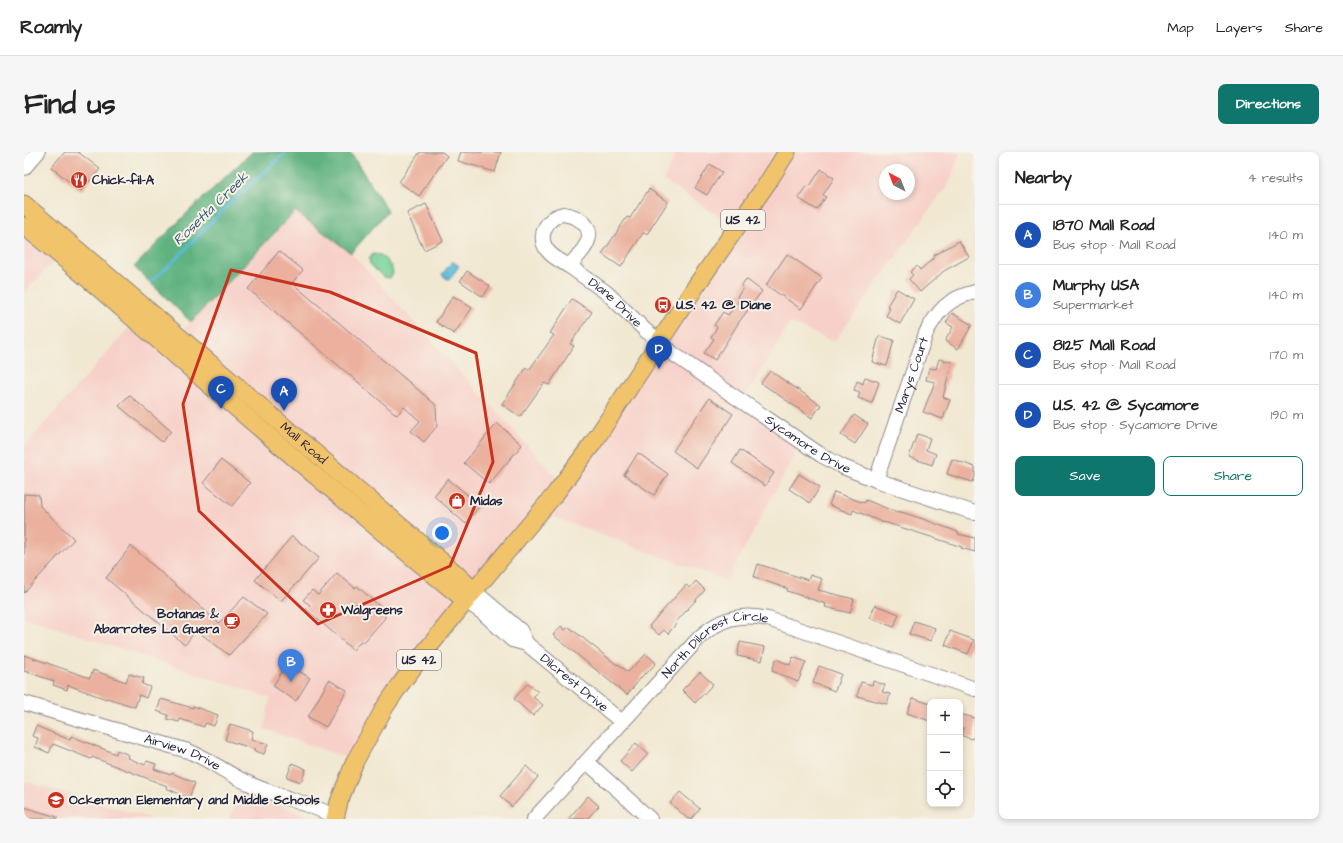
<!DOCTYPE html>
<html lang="en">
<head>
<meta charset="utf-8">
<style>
  body { margin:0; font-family:"Architects Daughter",sans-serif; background:#f6f6f6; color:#222 }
  .controls { position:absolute; right:12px; bottom:12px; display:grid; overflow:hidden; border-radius:8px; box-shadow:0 2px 6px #0003 }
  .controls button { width:36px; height:36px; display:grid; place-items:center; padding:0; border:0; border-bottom:1px solid #e0e0e0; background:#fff; color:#222; font:20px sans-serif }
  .compass { position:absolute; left:855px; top:12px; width:36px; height:36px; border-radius:50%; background:#fff; box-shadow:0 2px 6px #0003; rotate:318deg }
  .you { position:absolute; left:418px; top:381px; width:14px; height:14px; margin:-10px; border:3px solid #fff; border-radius:50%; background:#1a73e8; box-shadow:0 0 0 6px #1a73e833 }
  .badge { display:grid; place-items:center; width:26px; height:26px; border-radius:50%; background:#0f766e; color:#fff; font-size:13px; font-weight:700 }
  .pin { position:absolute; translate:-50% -33px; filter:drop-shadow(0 1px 2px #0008) }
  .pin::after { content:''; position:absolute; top:21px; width:14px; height:12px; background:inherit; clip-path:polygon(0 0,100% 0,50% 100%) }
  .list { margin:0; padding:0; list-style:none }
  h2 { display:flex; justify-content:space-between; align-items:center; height:52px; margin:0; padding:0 16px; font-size:17px }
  h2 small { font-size:13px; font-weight:400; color:#767676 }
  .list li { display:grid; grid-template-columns:26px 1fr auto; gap:12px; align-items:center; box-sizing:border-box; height:60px; padding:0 16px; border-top:1px solid #e0e0e0 }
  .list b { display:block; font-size:15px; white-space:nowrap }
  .list p { margin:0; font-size:13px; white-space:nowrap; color:#767676 }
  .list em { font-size:13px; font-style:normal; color:#767676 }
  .actions { display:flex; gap:8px; padding:12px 16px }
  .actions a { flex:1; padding:9px 0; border:1px solid #0f766e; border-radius:8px; text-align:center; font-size:14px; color:#0f766e }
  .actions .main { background:#0f766e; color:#fff }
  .icon { flex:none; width:22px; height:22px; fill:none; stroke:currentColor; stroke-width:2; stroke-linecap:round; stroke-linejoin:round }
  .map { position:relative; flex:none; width:951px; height:667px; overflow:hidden; border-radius:8px }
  header { display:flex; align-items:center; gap:24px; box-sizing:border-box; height:56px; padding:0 20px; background:#fff; border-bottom:1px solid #e0e0e0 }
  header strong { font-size:19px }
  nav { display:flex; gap:22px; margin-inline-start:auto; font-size:14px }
  .intro { display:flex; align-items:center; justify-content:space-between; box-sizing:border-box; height:96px; padding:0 24px }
  h1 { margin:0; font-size:28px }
  .button { padding:10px 18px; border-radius:8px; background:#0f766e; color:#fff; font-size:14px; font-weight:700 }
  main { display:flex; gap:24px; padding:0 24px }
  aside { flex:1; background:#fff; border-radius:8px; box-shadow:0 2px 6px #0003 }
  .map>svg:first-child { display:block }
  .built { fill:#f7d1c9; fill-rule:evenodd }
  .green { fill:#77d198; stroke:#4c7a6a }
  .forest { fill:#61b380; stroke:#426a5e }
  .water { fill:#5abbd9; stroke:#3e6e8a }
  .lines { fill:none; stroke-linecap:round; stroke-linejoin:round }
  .stream { stroke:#5abbd9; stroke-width:3 }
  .building { fill:#ebb19e }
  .minor-casing { stroke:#8a8586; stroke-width:16 }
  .major-casing { stroke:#8a8586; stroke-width:19 }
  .minor { stroke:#fff; stroke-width:14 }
  .major { stroke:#f1c36a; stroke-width:17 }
  .marked { fill:none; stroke:#c8321e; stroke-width:3; stroke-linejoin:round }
  .labels { text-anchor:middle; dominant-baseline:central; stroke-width:4; stroke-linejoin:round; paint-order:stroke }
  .shield { fill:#f7f3e8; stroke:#62616f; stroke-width:1 }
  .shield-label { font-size:12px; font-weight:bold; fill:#22223b }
  .poi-label { font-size:13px; font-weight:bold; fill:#22223b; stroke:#f7f3e8; text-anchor:start }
  .street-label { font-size:13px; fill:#22223b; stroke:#f7f3e8 }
  .water-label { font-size:14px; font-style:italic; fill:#365872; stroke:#f7f3e8 }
</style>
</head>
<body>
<header>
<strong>Roamly</strong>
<nav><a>Map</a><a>Layers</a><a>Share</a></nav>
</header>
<div class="intro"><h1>Find us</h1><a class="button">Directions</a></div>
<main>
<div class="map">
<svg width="951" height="667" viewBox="0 0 951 667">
  <rect width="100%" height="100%" fill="#f7f3e8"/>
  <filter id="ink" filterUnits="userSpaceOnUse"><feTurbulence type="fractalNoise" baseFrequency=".025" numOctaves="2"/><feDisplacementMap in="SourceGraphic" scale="8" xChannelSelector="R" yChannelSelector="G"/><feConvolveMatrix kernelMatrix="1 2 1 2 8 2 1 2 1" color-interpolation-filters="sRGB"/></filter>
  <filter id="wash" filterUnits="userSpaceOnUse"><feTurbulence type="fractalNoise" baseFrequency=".012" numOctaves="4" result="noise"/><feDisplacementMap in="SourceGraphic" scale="16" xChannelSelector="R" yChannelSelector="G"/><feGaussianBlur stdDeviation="0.9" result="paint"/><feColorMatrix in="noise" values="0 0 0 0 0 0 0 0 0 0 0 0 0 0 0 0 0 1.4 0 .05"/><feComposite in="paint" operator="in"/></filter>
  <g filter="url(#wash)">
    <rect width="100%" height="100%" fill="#f1e8d1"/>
    <!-- built -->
    <path class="built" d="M653,0h283l-10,30 -116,160 -44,-19 -48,79 59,40 -74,139 -187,-69 -66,79 -119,170 -91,-32 6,-31 -246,-81v-170l122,-139 32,27 117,-124 56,42 210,229 176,-254 -74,-48zM861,18h24v24h-24z
      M0,74l36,28 -36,39z
      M0,629l129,38h-129z
      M218,638l73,29h-86z"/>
    <!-- green -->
    <path class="green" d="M349,102l8,1 10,11 2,7 -3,5 -7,-1 -13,-13 -1,-5z"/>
    <!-- forest -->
    <path class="forest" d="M228,0h98l38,59 -37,42 -56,-42 -104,111 -57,-55 51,-52z"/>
    <!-- water -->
    <path class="water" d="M428,109l7,5 -10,14 -7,-5z"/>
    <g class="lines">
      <!-- stream -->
      <path class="stream" d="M127,130l29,-27 38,-40 68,-63"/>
    </g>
    <g id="blocks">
      <!-- building -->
      <path class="building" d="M41,0h13l22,17 -19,22 -30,-24z
        M396,0h22l5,4 -28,40 -20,-14z
        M437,0h40l-6,20 -37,-11z
        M686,12l12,8 -15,23 -12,-7z
        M797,17l13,9 -11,17 3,2 -9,13 -19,-12 9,-13 3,1z
        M625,37l19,13 -21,32 -4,-1 -22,34 -19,-13 25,-37 3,1z
        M402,52l17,37 -19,9 -17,-37z
        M935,89l10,16 -25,14 -24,21 -11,-13 4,-4 -3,-3 7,-6 3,4 15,-13 -1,-2z
        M255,99l24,19 -11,13 144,122 1,21 -13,16 -13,-11 9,-10 -16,-14 -7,8 -149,-126z
        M763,102l35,24 -21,31 -35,-24z
        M443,119l23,15 -7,11 -23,-16z
        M722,127l16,12 -23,31 -24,38 -11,-7 10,-14 -3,-2 6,-10 -3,-2 9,-13 5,3 12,-16 -3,-2 6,-9 -2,-2z
        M873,137l17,10 -14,25 -14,-8 4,-8 -3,-2z
        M429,144l19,12 -18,26 -18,-12z
        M548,147l20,13 -22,32 4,2 -25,39 -5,-2 -24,34 -18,-13 24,-36 3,2 25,-35 -4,-2z
        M928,161l20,12 -14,24 -13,-8 8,-14 -7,-4z
        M855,184l15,4 -7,26 -15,-4z
        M915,207l13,3 -9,35 7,3 -7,19 -20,-7 12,-30 -9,-2 3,-12 7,1z
        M746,219l51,34 -9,13 -51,-35z
        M841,225l14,5 -7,21 -14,-5 2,-6 -6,-2 3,-9 6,3z
        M105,243l42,36 -9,11 -43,-36z
        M685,246l24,16 -36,54 -24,-17z
        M830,263l14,9 -13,20 -14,-9z
        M473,271l25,22 -33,39 -25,-21z
        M893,282l13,4 -4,12 10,4 -4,11 -23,-8z
        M716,298l34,23 -9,13 -33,-23z
        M614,301l30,21 -14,21 -30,-20z
        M928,307l23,8v9l-2,6 -26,-8z
        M197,308l29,23 -18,23 -29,-23z
        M775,322l21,13 -10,16 -21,-14z
        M424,327l32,26 -14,19 -32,-28z
        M810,340l30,11 2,-3 32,13v-2l25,8 35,13v2l17,4v14l-14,-4 1,-1 -37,-12 -41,-13v1l-31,-13 -1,4 -23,-9z
        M0,342l15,1 1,11 34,33 -50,54z
        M268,384l27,22 -38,43 -26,-21z
        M107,394l88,77 25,-26 23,17 -38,41 -33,-25 -11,15 -79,-67z
        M734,412l50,16 2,-5 12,4 -4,11 36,9 -4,14 -25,-6 1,-3 -39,-13 1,-2 -34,-12z
        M313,421l18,15 2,-2 27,24 1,8 -22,25 -2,-2 -8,9 -47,-41 4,-4 -7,-5 9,-10 6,5z
        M672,429l9,9 -29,32 1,1 -9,11 -4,-4 -5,5 -10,-9 37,-41 4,3z
        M851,453l24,9 -5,13 -24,-9z
        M890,469l21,7 -4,13 -22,-7z
        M537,474l4,4 4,-3 48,38 1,-1 10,8 18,-18 10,9 -10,11 -1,-1 -18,22 -74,-60z
        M926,479l24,9 -6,14 -23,-9z
        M716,490l25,5 -3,14 -25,-5z
        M0,503l66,23 3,-8 33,12 3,-8 15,4 -2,6 8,3 -4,11 -7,-3 -4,12 -28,-9 -1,1 -38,-14 -1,5 -14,-5 1,-4 -30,-10z
        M769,505l13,5 -8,20 -26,-11 4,-12 14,6z
        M263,511l23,15 -14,23 -23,-15z
        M795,514l22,8 -6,17 -22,-8z
        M676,520l13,12 -18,19 -13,-13z
        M305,528l18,10 -21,37 -18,-10z
        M849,529l12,4 -3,7 8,2 -3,10 -30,-8 4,-14 11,3z
        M504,531l10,9 -5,5 10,8 -10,11 -19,-17z
        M889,546l17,6v17l-23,-8z
        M137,547l32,9v-2l25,9 -4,11 -9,-3 -1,4 -24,-8 -1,3 -12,-3 1,-4 -11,-4z
        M936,562l15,4v14l-2,7 -11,-3 2,-8 -4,-1z
        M206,572l23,7 -2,8 17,5 -4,10 -10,-3 1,-2 -30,-9z
        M12,574l34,14 1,-4 45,18 1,-4 12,5 -1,3 17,7 2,-4 9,3 -2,5 17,6 1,-2 23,10 -6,15 -23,-10 1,-2 -75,-29 -1,2 -38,-15 -4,9 -14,-6 3,-9 -6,-2z
        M612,591l12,11 -16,18 -12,-11z
        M268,611l14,6 -5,13 -14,-5z
        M502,614l12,11 -26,30 -12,-11z
        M656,640l20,17 -9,10h-3l-18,-16z
        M564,644l11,10 -12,13h-19z
        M0,655l33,10v2h-33z"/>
    </g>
  </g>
  <g filter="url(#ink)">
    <use href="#blocks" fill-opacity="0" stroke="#8a8586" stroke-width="1"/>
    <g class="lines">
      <!-- minor casing -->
      <g class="minor-casing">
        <g id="minor">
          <path d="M0,16l14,-16"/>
          <path d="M539,62c15,2 32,12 24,29 -4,9 -12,16 -18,23 -7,-4 -17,-9 -22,-16 -11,-15 1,-33 16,-36z"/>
          <path id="s1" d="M545,114l38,27 39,38 14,10 12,12 50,35 99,67 22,12 33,13 99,33"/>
          <path id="s2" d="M852,328l50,-147c12,-23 23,-35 49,-41"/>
          <path id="s3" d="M450,439l46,39 7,14 95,78"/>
          <path d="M442,449l17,12 29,27 15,4"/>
          <path id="s4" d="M0,551l164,48c23,9 39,23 60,32 28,13 59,20 87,33"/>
          <path d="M563,610l63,57"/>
          <path id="s5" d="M510,667l164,-180c20,-20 42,-27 70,-20l207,70"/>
        </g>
      </g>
      <!-- major casing -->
      <g class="major-casing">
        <g id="major">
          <path id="s6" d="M0,52l429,367 21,20"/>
          <path d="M0,74c52,41 101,85 151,129 96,83 192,166 291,246"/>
          <path d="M311,667l4,-17 16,-41 30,-54 15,-22 24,-32 50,-62 81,-97 38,-51 103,-157 72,-104 19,-30"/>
        </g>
      </g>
      <!-- minor -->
      <use href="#minor" class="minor"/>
      <!-- major -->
      <use href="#major" class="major"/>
    </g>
  </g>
  <!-- marked area -->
  <path class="marked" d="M207,118l99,22 146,61 17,109 -43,104 -132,58 -119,-113 -16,-107z"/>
  <!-- icons -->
  <defs>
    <g id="restaurant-disc" transform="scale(0.9)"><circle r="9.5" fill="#c8321e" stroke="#f7f3e8"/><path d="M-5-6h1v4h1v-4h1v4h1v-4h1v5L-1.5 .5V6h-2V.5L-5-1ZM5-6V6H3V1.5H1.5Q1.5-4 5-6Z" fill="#fff"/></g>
    <g id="bus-disc" transform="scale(0.9)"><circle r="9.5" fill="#c8321e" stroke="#f7f3e8"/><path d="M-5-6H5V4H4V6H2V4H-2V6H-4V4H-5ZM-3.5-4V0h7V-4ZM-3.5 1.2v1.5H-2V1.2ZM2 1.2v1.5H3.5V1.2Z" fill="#fff"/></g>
    <g id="shop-disc" transform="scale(0.9)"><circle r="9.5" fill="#c8321e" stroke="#f7f3e8"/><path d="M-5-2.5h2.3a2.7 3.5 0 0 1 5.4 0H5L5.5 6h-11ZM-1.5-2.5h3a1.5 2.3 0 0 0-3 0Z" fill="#fff"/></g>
    <g id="pharmacy-disc" transform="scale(0.9)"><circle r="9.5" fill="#c8321e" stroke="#f7f3e8"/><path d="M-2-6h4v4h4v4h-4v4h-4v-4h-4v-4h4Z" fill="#fff"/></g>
    <g id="cafe-disc" transform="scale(0.9)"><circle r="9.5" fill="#c8321e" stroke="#f7f3e8"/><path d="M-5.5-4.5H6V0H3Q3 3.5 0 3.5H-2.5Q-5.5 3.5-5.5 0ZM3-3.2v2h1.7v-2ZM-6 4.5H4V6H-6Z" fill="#fff"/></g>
    <g id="school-disc" transform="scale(0.9)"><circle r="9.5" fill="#c8321e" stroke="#f7f3e8"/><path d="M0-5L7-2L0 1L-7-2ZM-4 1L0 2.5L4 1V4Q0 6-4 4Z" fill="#fff"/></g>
  </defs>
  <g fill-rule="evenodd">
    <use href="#restaurant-disc" x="55" y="28"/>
    <use href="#bus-disc" x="639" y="153"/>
    <use href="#shop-disc" x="433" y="349"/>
    <use href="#pharmacy-disc" x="304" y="458"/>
    <use href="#cafe-disc" x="208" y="469"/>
    <use href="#school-disc" x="32" y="648"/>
  </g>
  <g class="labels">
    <!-- shield labels -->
    <g class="shield">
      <rect x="697" y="58" width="44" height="20" rx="3"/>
      <rect x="373" y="498" width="44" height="20" rx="3"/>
    </g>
    <g class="shield-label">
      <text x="719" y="68">US 42</text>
      <text x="395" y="508">US 42</text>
    </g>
    <!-- poi labels -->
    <g class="poi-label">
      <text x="68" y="28">Chick-fil-A</text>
      <text x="652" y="153">U.S. 42 @ Diane</text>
      <text x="446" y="349">Midas</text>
      <text x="317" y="458">Walgreens</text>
      <text x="195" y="462" text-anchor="end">Botanas &amp;<tspan x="195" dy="15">Abarrotes La Guera</tspan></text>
      <text x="45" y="648">Ockerman Elementary and Middle Schools</text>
    </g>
    <!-- street labels -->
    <g class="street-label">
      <text stroke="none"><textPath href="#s1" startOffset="59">Diane Drive</textPath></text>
      <text stroke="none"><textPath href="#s2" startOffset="111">Marys Court</textPath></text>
      <text stroke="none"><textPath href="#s1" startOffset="299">Sycamore Drive</textPath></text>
      <text stroke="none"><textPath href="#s6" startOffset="368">Mall Road</textPath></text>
      <text stroke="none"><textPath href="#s5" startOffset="257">North Dilcrest Circle</textPath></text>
      <text stroke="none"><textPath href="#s3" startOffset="137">Dilcrest Drive</textPath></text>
      <text stroke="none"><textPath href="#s4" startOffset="166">Airview Drive</textPath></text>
    </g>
    <!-- water labels -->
    <g class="water-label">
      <text transform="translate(187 57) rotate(-44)">Rosetta Creek</text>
    </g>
  </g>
</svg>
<div class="controls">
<button>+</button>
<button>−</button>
<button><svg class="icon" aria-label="locate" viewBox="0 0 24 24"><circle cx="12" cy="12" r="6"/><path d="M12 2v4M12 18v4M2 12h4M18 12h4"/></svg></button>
</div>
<svg class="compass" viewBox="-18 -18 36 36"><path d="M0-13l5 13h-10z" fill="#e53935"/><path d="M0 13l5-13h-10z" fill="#767676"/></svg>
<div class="you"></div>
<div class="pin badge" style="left:260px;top:259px;background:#1a4fb4">A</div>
<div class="pin badge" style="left:267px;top:530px;background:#3f7fe0">B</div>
<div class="pin badge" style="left:197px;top:257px;background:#1a4fb4">C</div>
<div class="pin badge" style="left:635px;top:217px;background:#1a4fb4">D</div>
</div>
<aside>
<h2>Nearby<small>4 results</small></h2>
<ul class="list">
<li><span class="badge" style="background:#1a4fb4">A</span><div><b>1870 Mall Road</b><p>Bus stop · Mall Road</p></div><em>140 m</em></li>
<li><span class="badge" style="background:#3f7fe0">B</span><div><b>Murphy USA</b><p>Supermarket</p></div><em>140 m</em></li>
<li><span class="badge" style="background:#1a4fb4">C</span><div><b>8125 Mall Road</b><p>Bus stop · Mall Road</p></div><em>170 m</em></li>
<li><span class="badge" style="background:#1a4fb4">D</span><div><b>U.S. 42 @ Sycamore</b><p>Bus stop · Sycamore Drive</p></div><em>190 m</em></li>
</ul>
<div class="actions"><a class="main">Save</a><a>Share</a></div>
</aside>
</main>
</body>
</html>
